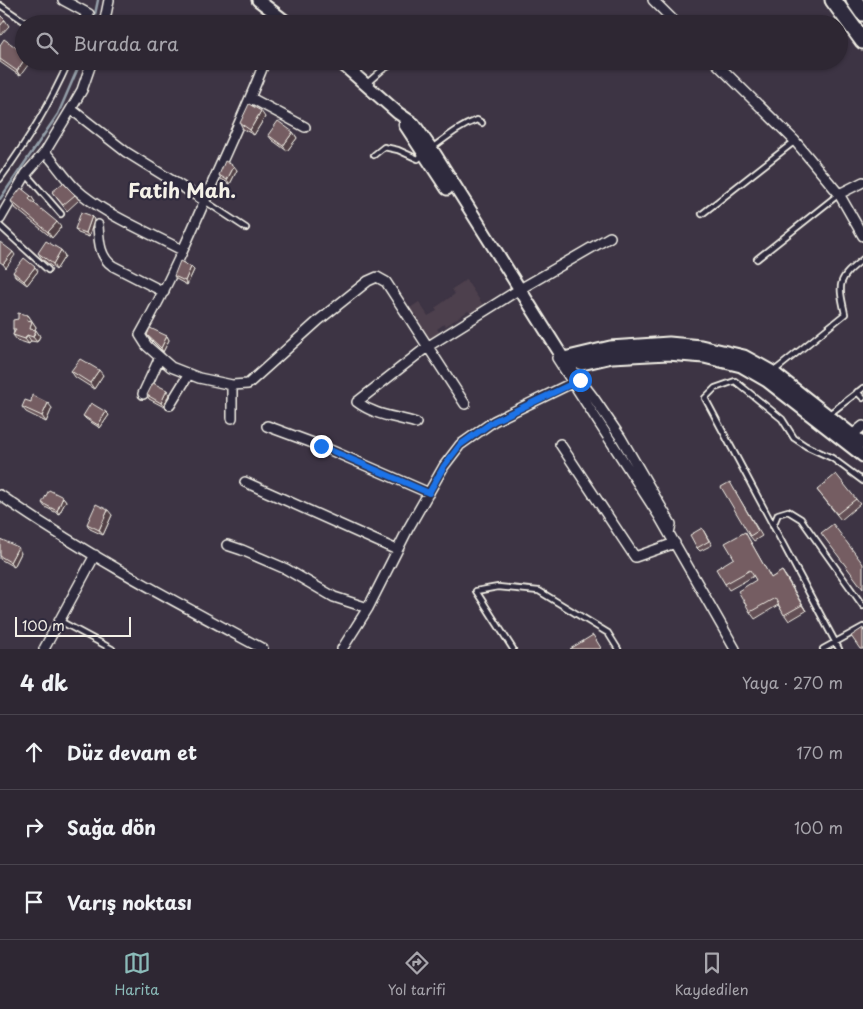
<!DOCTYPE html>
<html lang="tr">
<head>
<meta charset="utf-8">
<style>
  body { margin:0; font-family:"Playpen Sans",sans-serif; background:#362f3b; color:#f1f3f6 }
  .scale { position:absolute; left:15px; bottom:12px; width:116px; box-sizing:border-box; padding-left:5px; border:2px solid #f4f1e8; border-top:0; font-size:14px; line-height:18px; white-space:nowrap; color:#f4f1e8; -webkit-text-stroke:4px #2f2a3d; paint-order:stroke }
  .stop { position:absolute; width:15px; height:15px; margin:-11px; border:4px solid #1a73e8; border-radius:50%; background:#fff }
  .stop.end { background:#1a73e8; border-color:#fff; box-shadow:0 1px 5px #0008 }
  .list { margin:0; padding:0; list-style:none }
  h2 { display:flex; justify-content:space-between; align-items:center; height:65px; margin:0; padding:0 20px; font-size:21px }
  h2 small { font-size:16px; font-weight:400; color:#a7a5ac }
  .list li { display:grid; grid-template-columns:32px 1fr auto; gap:15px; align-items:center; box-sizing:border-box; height:75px; padding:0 20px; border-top:1px solid #49444e }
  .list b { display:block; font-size:19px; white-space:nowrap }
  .list em { font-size:16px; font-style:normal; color:#a7a5ac }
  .icon { flex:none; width:28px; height:28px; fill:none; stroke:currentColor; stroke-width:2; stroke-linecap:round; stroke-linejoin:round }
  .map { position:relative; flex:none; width:863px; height:649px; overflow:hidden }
  .search { position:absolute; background:#2e2733; box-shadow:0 1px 4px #0004; left:15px; right:15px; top:15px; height:55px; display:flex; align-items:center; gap:12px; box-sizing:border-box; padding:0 18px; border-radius:28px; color:#a7a5ac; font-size:19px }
  .sheet { height:290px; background:#2e2733 }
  nav { display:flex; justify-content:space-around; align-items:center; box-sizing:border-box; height:70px; border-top:1px solid #49444e; background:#2e2733; font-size:14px; color:#a7a5ac }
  nav a { display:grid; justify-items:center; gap:2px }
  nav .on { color:#8bbbb9 }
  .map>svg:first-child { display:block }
  .built { fill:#4e404d }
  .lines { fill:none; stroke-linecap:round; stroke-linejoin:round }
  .stream { stroke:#949fa9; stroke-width:2.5 }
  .service-casing { stroke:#f4f1e8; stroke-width:8 }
  .minor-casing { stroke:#f4f1e8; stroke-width:12 }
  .tertiary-casing { stroke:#f4f1e8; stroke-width:15 }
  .trunk-casing { stroke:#f4f1e8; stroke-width:19 }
  .service { stroke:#2f2a3d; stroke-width:4.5 }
  .minor { stroke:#2f2a3d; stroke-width:9 }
  .tertiary { stroke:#2f2a3d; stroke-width:11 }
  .trunk { stroke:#2f2a3d; stroke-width:15 }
  .wall { fill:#645054; stroke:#f4f1e8 }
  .shaded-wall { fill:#514145; stroke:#f4f1e8 }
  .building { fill:#745d62; stroke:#f4f1e8 }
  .route { stroke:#1a73e8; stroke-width:6 }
  .labels { text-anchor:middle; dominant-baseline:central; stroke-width:4.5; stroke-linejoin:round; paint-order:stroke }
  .district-label { font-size:20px; font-weight:bold; fill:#f4f1e8; stroke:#2f2a3d }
</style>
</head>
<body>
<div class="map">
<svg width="863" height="649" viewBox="0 0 863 649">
  <rect width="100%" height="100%" fill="#3d3444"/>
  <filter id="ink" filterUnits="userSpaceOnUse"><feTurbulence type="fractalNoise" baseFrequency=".02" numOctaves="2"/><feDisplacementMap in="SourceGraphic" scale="10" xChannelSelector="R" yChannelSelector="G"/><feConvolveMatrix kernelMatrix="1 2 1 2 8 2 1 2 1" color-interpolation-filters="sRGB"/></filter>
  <g filter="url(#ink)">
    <!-- built -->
    <path class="built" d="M466,280l19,28 -11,7 -6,-4 -22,15 -2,-2 -7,5 5,8 -12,7 -23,-34 12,-8 9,14 9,-5 -2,-3 20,-14 -3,-5z"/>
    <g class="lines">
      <!-- stream -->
      <path class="stream" d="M93,24l5,-24
        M0,199l58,-85 23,-53"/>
      <!-- service casing -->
      <g class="service-casing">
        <path id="service" d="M0,5l28,19
          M81,24l4,-13
          M722,69l7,-8
          M366,84l16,-14 15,-9
          M432,148c15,-11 28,-22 45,-28l5,3
          M374,155l10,-8 14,3 20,9 6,-5
          M26,174l35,40
          M0,179c28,-39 49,-73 69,-118
          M205,201l41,27
          M702,214l93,-73
          M0,226l48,44
          M757,259l82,-65
          M773,372l72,-58c-7,-32 -8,-34 18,-55
          M857,392l6,6
          M828,415l35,-27
          M773,526l5,-12 10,-3 13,8 62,87
          M60,621l52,28
          M513,649l-37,-58 22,-4 41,4 69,42 10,16
          M823,649l40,-22
          M839,649l-134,-251 10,-10 20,-7 47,38 12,19 12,8 26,12 31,23"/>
      </g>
      <!-- minor casing -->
      <g class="minor-casing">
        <path id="minor" d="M63,0l26,14
          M653,0l24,24
          M104,24l5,-24
          M265,61c-16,42 -35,82 -53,123 -22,51 -44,102 -72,151l7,11 24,21 28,11 33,7 16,-1 71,-64 49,-39 9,-4 9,5 79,122
          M714,61l81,80 44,53 24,42
          M251,98l54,29
          M71,109l55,43 79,49
          M45,152c11,12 19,25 30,36 26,25 75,45 107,62
          M839,194l24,-12
          M0,219l26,-45 19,-22 26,-43 11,-19 10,-29
          M98,225c1,15 1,32 15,41l51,26
          M557,358l102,158 76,133
          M563,358l30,39 28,41 50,86 -2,9
          M143,394l17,-37
          M170,405l19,-31
          M232,418v-33
          M416,423c-22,-7 -40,-7 -59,-21l70,-55 88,-55 95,-55
          M267,426l54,20 108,47
          M852,435l11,-9
          M560,444l75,113 40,-14
          M245,482l152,68
          M0,495c83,58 174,106 263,154
          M227,545l15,5 44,19 48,28 34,11
          M44,649l51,-94
          M342,649l26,-41 40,-79 36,-63 16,-21 34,-24 86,-42"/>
      </g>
      <!-- tertiary casing -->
      <g class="tertiary-casing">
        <path id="tertiary" d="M258,0l31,24
          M339,61l59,52 16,11 21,30 128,204 19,6 30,-7 56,-3 36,3 37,9 26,15 96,75
          M405,125l42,64
          M564,358l46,-11 59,-4 32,3 43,10 29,16 90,71"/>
      </g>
      <!-- trunk casing -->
      <g class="trunk-casing">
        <path id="trunk" d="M833,0l30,41
          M854,0l9,13"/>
      </g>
      <!-- service -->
      <use href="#service" class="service"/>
      <!-- minor -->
      <use href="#minor" class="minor"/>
      <!-- tertiary -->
      <use href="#tertiary" class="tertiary"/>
      <!-- trunk -->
      <use href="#trunk" class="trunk"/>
    </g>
    <!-- wall -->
    <path class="wall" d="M0,15l5,5 4,6 -9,10z
      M0,45l20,31 -20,-14z
      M49,61h15l-2,6z
      M265,117l-11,18 -11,-6 -3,-6z
      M293,132l4,6 -10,13 -15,-11 -4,-5z
      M237,170l-7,14 -9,-5 -2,-4z
      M52,192l23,3 4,5 -12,11z
      M31,196l4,6 -1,1 27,24 -9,11 -38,-31 -3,-6z
      M92,216l2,4 -5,17 -11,-4 -3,-4z
      M61,250l4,6 -9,14 -14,-11 -4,-6z
      M35,267l3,4 -11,14 -12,-9 -2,-4z
      M191,267l3,3 -7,15 -11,-6 -2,-3z
      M28,315l8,12 -1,3 5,6 -3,6 -6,-1 -2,3 -12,-4 -4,-5 1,-4 -1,-2 5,-10z
      M147,335l20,1 2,4 -6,12 -13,-13z
      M71,371l32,4 -9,14 -19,-12z
      M169,394l-5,13 -15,-8 -2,-4z
      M31,402l21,6 -6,14 -20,-10 -4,-5z
      M109,415l-9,13 -14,-9 -3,-3z
      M733,488l29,48 -8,5 -4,-5z
      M817,490l39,9 4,5 -19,16z
      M63,497l3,4 -7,13 -14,-7 -3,-4z
      M112,515l-9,20 -13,-6 -3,-5z
      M702,528l10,17 -12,6 -3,-3z
      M745,532l26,46 11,-7 24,40 -17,10 -11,-16 -23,14 -5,-7 6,-32 -2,-4 -25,14 -4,-6z
      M0,539l21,14 -7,14 -14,-8z"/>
    <!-- shaded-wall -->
    <path class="shaded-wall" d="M24,60v1h7l-11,15 -3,-5z
      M58,61h6l-2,6z
      M261,111l4,6 -11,18 -4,-5z
      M293,132l4,6 -10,13 -4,-5z
      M234,166l3,4 -7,14 -3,-4z
      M31,196l4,6 -2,2 -4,-5z
      M92,216l2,4 -5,17 -3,-4z
      M57,222l4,5 -9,11 -4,-6z
      M61,250l4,6 -9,14 -3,-6z
      M13,252l2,3 -9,13 -3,-4z
      M35,267l3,4 -11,14 -3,-4z
      M191,267l3,3 -7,15 -2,-4z
      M28,315l8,12 -3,7 -3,-5 -3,-9z
      M36,330l4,6 -3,6 -4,-5z
      M27,335l4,6 -2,3 -4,-5z
      M167,336l2,4 -6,12 -2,-4z
      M99,370l4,5 -9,14 -4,-6z
      M167,390l2,4 -5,13 -3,-4z
      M48,403l4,5 -6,14 -4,-6z
      M106,412l3,3 -9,13 -2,-3z
      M63,497l3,4 -7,13 -2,-3z
      M108,510l4,5 -9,20 -4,-5z
      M18,547l3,6 -7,14 -4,-5z
      M782,571l5,7 19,33 -4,-6z"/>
    <!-- building -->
    <path class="building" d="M0,15l5,5 -5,6z
      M4,39l20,14v7l-7,11 -17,-12v-14z
      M249,104l12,7 -11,19 -10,-7z
      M278,121l15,11 -10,14 -15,-11z
      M225,161l9,5 -7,14 -8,-5z
      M63,183l12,12 -12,10 -11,-13z
      M21,188l10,8 -2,3 28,23 -9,10 -37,-31z
      M81,212l11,4 -6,17 -11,-4z
      M46,241l15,9 -8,14 -15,-11z
      M0,242l13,10 -10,12 -3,-2z
      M24,258l11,9 -11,14 -11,-9z
      M180,261l11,6 -6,14 -11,-5z
      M18,313l10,2 -1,5 5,1 -2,8 6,1 -3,7 -6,-2 -2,4 -12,-4 3,-6h-3v-9l5,-1z
      M150,328l17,8 -6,12 -14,-13z
      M80,359l19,11 -9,13 -19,-12z
      M153,383l14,7 -6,13 -14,-8z
      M32,395l16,8 -6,13 -20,-9 3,-7 6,2z
      M91,403l15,9 -8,13 -15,-9z
      M836,474l20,25 -19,15 -20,-24z
      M730,482l28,49 -8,5 -29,-49z
      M49,490l14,7 -6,14 -15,-8z
      M96,504l12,6 -9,20 -12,-6z
      M833,524l30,40v25l-42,-56z
      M702,528l7,13 -12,7 -7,-13z
      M745,532l26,46 11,-7 20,34 -18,10 -9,-17 -25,14 -12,-21 18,-11 -6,-10 -25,14 -9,-15 18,-11 -9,-15z
      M0,539l18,8 -8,15 -10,-6z
      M863,628v21h-3l-9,-13z
      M593,635l8,13 -2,1h-29z"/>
  </g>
  <g class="lines" filter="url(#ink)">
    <!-- route -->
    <path class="route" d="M321,446l108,47 15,-27 16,-21 34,-24 86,-41"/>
  </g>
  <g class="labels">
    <!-- district labels -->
    <g class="district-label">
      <text x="182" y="190">Fatih Mah.</text>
    </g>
  </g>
</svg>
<div class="scale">100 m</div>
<div class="stop" style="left:580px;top:380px"></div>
<div class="stop end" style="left:321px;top:446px"></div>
<div class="search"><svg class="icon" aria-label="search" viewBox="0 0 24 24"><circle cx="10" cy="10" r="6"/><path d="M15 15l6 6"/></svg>Burada ara</div>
</div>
<section class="sheet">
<h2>4 dk<small>Yaya · 270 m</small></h2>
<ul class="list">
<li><svg class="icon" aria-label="ahead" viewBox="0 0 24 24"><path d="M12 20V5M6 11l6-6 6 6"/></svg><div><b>Düz devam et</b></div><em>170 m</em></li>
<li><svg class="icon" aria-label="right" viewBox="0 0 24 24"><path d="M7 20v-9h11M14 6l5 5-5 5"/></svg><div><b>Sağa dön</b></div><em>100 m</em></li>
<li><svg class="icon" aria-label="arrive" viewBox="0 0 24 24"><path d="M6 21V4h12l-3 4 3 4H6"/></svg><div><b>Varış noktası</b></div></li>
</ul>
</section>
<nav>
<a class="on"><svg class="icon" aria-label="map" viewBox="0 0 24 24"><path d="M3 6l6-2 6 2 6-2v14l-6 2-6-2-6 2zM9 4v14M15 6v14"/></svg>Harita</a>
<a><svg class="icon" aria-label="directions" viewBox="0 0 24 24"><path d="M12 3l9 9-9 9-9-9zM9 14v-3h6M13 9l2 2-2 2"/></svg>Yol tarifi</a>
<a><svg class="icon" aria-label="saved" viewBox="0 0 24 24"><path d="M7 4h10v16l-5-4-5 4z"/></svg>Kaydedilen</a>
</nav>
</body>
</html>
